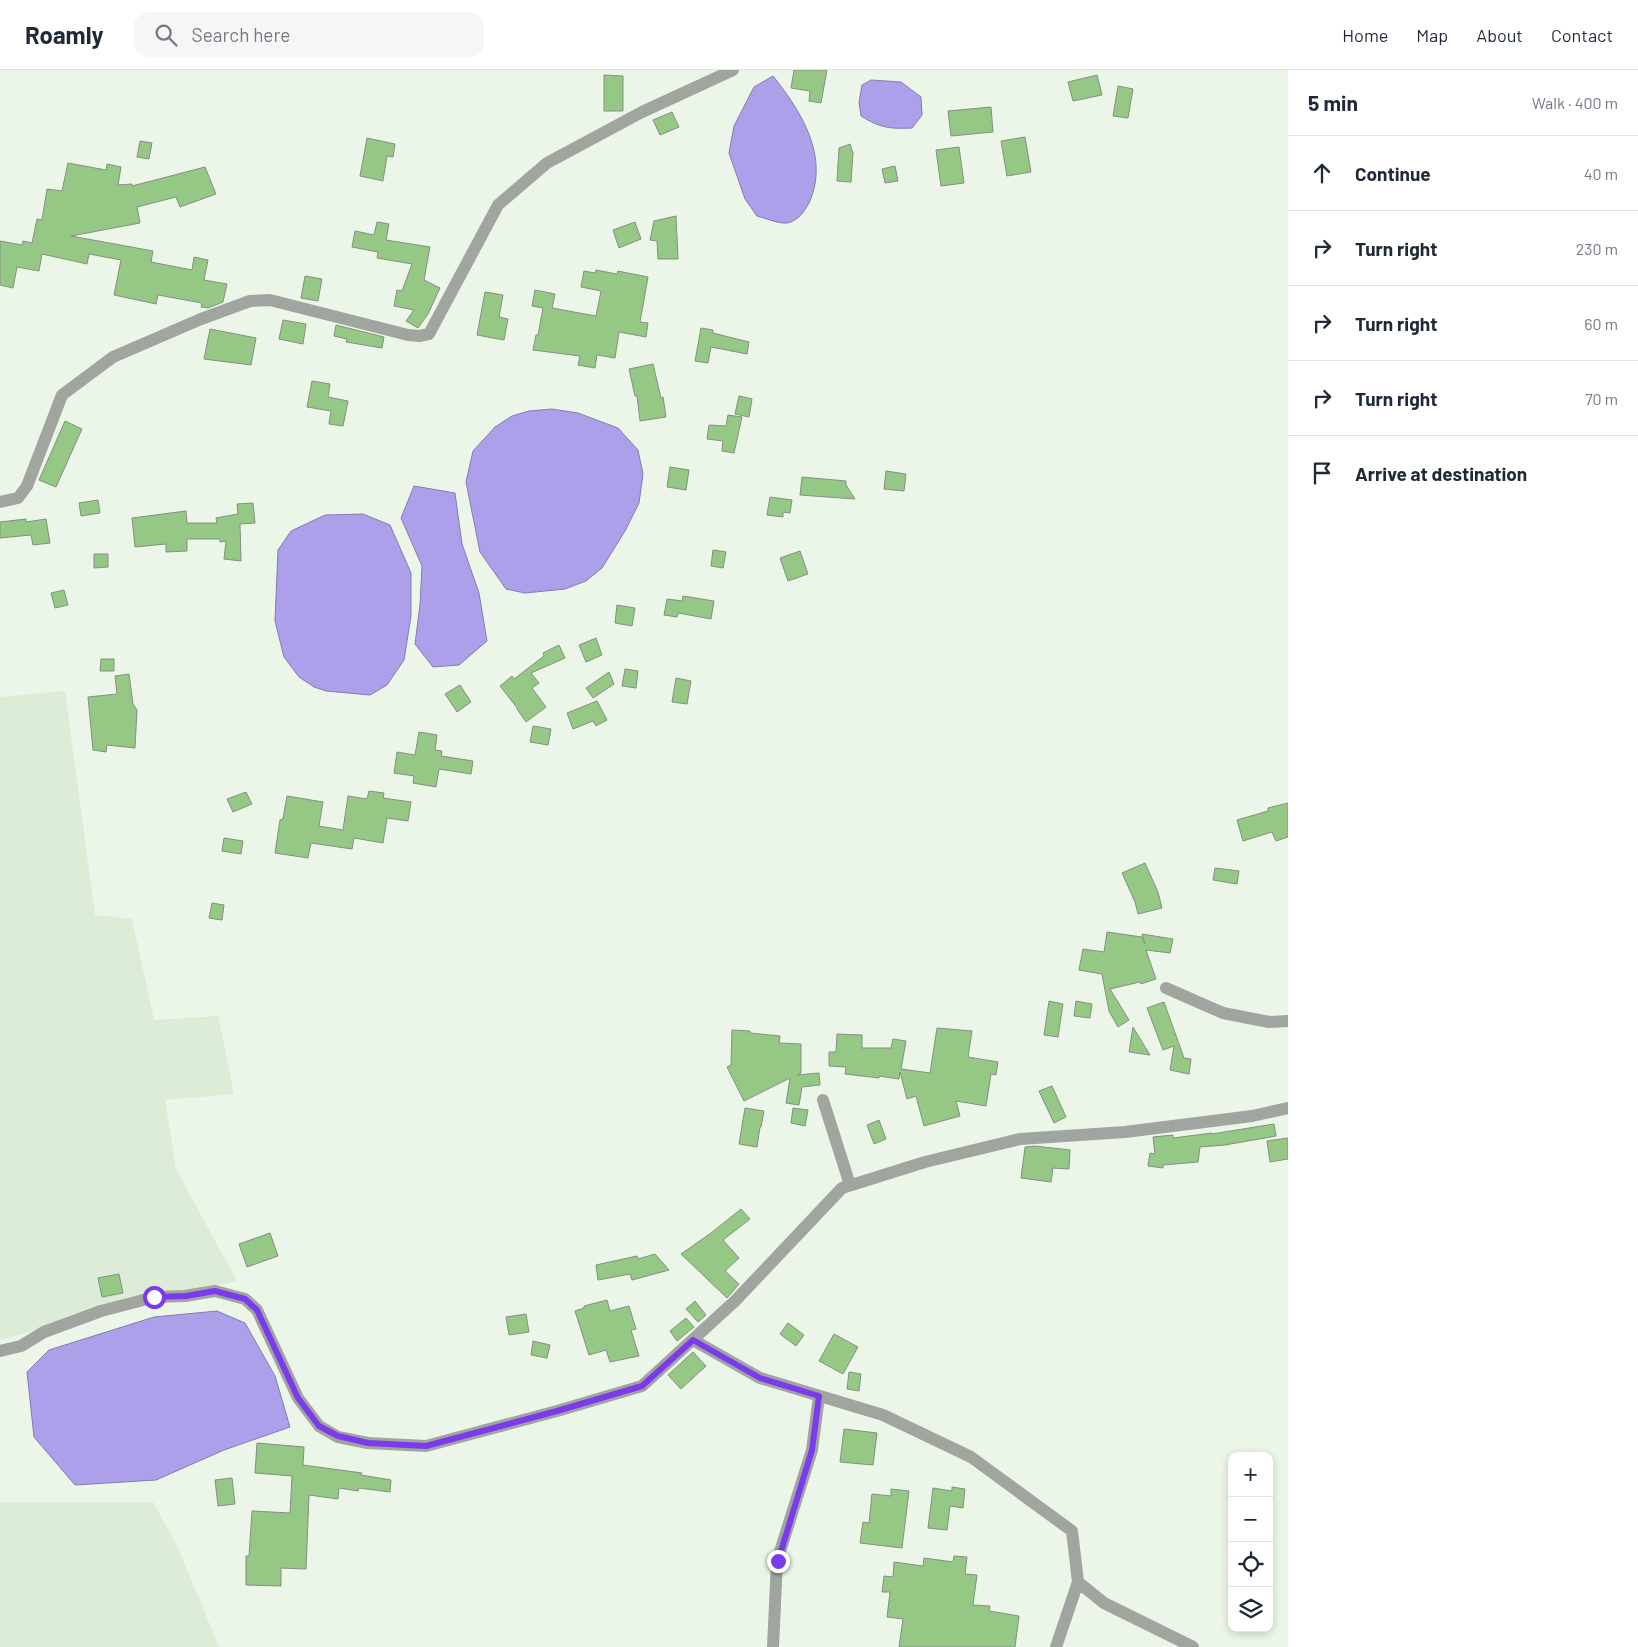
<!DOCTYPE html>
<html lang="en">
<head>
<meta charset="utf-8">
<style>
  body { margin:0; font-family:Barlow,sans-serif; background:#f6f6f7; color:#1f2937 }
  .controls { position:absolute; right:15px; bottom:15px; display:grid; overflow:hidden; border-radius:10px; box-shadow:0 2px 8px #0003 }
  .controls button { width:45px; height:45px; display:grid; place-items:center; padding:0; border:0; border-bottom:1px solid #e0e1e3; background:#fff; color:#1f2937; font:25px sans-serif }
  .stop { position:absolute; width:15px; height:15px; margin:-11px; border:4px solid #7c3aed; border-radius:50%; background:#fff }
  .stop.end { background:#7c3aed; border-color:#fff; box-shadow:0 1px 5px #0008 }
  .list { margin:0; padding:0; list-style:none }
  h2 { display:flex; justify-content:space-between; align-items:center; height:65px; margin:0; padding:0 20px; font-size:21px }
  h2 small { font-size:16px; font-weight:400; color:#747a83 }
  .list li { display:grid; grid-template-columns:32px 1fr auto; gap:15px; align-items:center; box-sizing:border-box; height:75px; padding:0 20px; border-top:1px solid #e0e1e3 }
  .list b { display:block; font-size:19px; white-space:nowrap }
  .list em { font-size:16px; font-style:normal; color:#747a83 }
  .icon { flex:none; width:28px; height:28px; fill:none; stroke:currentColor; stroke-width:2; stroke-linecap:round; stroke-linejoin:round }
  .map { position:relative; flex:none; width:1288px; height:1577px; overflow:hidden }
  header { display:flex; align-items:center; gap:30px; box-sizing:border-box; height:70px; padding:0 25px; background:#fff; border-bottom:1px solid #e0e1e3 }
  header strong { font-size:24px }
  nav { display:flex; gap:28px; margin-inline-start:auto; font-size:18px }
  .search { width:350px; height:45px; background:#f6f6f7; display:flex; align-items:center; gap:12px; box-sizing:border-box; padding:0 18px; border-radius:15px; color:#747a83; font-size:19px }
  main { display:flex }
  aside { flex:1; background:#fff }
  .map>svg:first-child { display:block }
  .built { fill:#dcecd7 }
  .water { fill:#ada0eb; stroke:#847caf }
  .building { fill:#95c885; stroke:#858f82 }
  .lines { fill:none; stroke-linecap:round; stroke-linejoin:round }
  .minor { stroke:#a0a59f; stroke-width:12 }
  .route { stroke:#7c3aed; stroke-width:6 }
</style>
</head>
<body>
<header>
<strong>Roamly</strong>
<div class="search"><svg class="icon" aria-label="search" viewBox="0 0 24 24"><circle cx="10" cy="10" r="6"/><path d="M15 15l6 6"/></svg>Search here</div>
<nav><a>Home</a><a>Map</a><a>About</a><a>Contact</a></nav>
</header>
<main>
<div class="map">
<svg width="1288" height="1577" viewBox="0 0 1288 1577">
  <rect width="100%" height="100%" fill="#ebf6e8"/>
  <!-- built -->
  <path class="built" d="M65,621l30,224 37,4 22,101 64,-4 16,78 -69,6 11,69 61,112 -136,30 -101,29v-643z
    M0,1432h153l25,46 41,99h-219z"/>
  <!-- water -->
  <path class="water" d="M773,6c28,35 57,81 36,127 -5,9 -11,18 -22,20 -8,1 -22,-5 -30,-7l-12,-17 -16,-46 5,-27 20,-39z
    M871,10l30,2 20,15 1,18 -10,13c-22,1 -32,0 -51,-12l-2,-14 3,-17z
    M552,339l26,4 40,15 20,22 5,24 -4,29 -14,28 -23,37 -16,13 -21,8 -40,4 -19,-4 -26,-37 -14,-70 7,-31 22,-24 17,-11 17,-5z
    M414,416l41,7 7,51 17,49 8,48 -28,24 -26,2 -18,-23 5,-39 2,-39 -21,-48z
    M363,444l27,11 21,48v43l-7,44 -17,25 -17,10 -44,-4 -12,-4 -15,-10 -15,-20 -9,-36 3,-71 13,-19 34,-16z
    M217,1241l28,12 30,53 15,51 -66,23 -68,30 -81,5 -41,-48 -7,-65 22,-22 105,-33z"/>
  <!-- building -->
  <path class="building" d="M794,0h33l-6,33 -12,-2 1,-10 -19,-3z
    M604,5l19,1v35h-19z
    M1097,5l5,20 -29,6 -5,-19z
    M1118,16l15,3 -5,29 -15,-2z
    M991,37l2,25 -42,4 -3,-25z
    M672,42l7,15 -19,8 -7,-15z
    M1025,67l6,35 -24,4 -6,-35z
    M367,68l28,6 -2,13 -6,-1 -4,25 -23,-5z
    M140,71l12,2 -3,16 -12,-2z
    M850,74l3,9 -2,29 -14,-1 2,-33z
    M959,77l5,36 -23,3 -5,-36z
    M68,93l38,7 1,-6 14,3 -3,18 14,-1v2l73,-19 11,27 -36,13 -4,-10 -39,10 3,16 -69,13 82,15 -2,11 41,8 2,-13 14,3 -4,20 23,4 -4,18 -15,6 -7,-1 1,-4 -44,-8 -2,9 -42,-9 7,-35 -32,-6 -2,10 -45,-10 -3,17 -22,-4 -4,21 -13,-3v-44l22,4 1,-4 9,2 5,-24 5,1 5,-31 15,2z
    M895,96l3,15 -13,2 -3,-14z
    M676,146l2,43h-20l-1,-18 -7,-1 4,-19z
    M377,152l12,2 -3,16 44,7 -6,33 16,8 -12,26 -10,14 -12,-7 8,-11 -20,-4 3,-16 5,1 10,-27 -35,-6 1,-6 -26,-5 3,-16 19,4z
    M635,152l6,17 -22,9 -6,-18z
    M596,200l21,4 1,-3 30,6 -8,45 8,1 -2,14 -27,-5 -4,26 -18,-3 -2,13 -17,-3 2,-9 -47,-6 3,-15h2l5,-27 -11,-2 3,-16 20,4 -3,14 44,8 5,-25 -20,-4 3,-16 11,2z
    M305,206l17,3 -4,22 -17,-3z
    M485,222l18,3 -4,22 9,2 -4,21 -27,-5z
    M283,250l23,4 -3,20 -24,-5z
    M336,255l48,12 -2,11 -36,-6 1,-3 -13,-3z
    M701,258l12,2v3l36,9 -2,12 -36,-7 -3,16 -13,-2z
    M210,259l46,9 -5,27 -47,-6z
    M653,294l8,34 2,-1 3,20 -26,4 -3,-25h-2l-6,-27z
    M312,311l18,3 -2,13 20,4 -5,25 -14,-2 2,-13 -24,-4z
    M739,326l13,3 -3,18 -14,-3z
    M728,345l14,2 -8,36 -12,-2 1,-10 -16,-2 2,-14 17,1z
    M65,351l17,8 -26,58 -17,-7z
    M670,397l19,3 -3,20 -19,-3z
    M886,401l20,3 -2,17 -20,-2z
    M802,407l44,4v4l9,14 -55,-4z
    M770,427l22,3 -2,13 -7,-1v5l-16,-2z
    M98,430l2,13 -19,3 -2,-13z
    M253,433l2,20 -15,1 1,37 -17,-2 2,-18 -6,1v-3h-33v12l-21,1v-8l-31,3 -3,-29 54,-7 1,12h30l-1,-5 22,-4 -1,-10z
    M26,449v3l20,-3 4,24 -17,2 -2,-10 -31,3v-16z
    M713,480l13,2 -3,16 -12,-2z
    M800,481l8,23 -20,7 -8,-23z
    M94,484h14v13l-14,1z
    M64,520l4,15 -13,3 -4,-15z
    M683,526l31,5 -3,18 -33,-6 -1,4 -13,-2 3,-16 15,2z
    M617,535l18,3 -3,18 -17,-3z
    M596,568l6,17 -16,7 -7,-17z
    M559,575l6,13 -34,15 8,10 -7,5 14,19 -20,15 -9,-13h1l-18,-23 12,-10 2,3 30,-23 -1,-3z
    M101,589h13v12h-14z
    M625,599l13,2 -2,17 -14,-2z
    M609,602l5,12 -21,14 -7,-10z
    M129,604l4,30 4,6 -2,38 -28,-3 -1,7 -13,-2 -5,-53 29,-3 -2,-18z
    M676,608l15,3 -4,23 -15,-2z
    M460,615l11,17 -14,10 -12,-18z
    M597,631l10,19 -11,6 -3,-5 -20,8 -6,-16z
    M533,656l18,3 -3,16 -18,-3z
    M419,662l18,3 -2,15 7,1 -1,5 32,5 -2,13 -32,-5 -3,18 -23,-4 1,-7 -20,-3 3,-21 18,3z
    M369,721l15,2 -1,5 28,4 -3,19 -21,-3 -4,25 -29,-5 -2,11 -41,-6 -3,15 -33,-5 5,-33 3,-1 4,-23 36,6 -4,24 24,4 5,-34 19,3z
    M246,722l6,12 -19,8 -6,-13z
    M1288,733v34l-12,4 -4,-9 -29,9 -6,-21 31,-9v-3z
    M224,768l19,3 -2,13 -19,-3z
    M1145,793l13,29 4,16 -24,6 -3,-12 -13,-29z
    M1215,798l24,3 -2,13 -24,-4z
    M212,833l12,2 -2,15 -13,-2z
    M1107,862l35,5 3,7 -3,-10 31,5 -3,14 -24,-3 10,29 -15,5 -1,-2 -30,7 19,31 -11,7 -9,-16 -7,-37 -23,-4 4,-21 21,3z
    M1049,931l14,3 -5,33 -14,-2z
    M1076,931l16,3 -2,14 -16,-2z
    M1164,932l20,56 7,1 -2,15 -19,-4 4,-24 -11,4 -16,-42z
    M1133,957l17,28 -21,-3z
    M937,958l35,3 -4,26 30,5 -2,13 -5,-1 -5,32 -30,-5 4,15 -36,10 -8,-30 -9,3 -7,-27 -1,7 -20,-3v2l-34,-4 1,-7 -17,-1v-14h7l1,-18 25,1v13h29l2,-9 13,2 -5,28 29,4z
    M732,960l18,1v2l30,3 -1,7 22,1v29l-4,2 22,-2 1,12 -18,2 -3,18 -13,-2 4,-25 -46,23 -17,-34 4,-2z
    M1052,1016l14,31 -12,6 -15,-32z
    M745,1038l19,3 -3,16h-1l-3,20 -18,-3z
    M793,1038l15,2 -3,16 -14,-3z
    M879,1050l7,19 -12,5 -7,-19z
    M1274,1054l2,12 -51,9 -25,2 -2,15 -35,3v3l-15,-2 2,-13 5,1 -2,-17 20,-2v3l39,-5v1z
    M1288,1068v21l-18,3 -3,-21z
    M1035,1076l35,4 -1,19 -16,-1 -2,14 -30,-4 4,-31z
    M741,1139l9,10 -27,21 16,18 -14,13 14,13 -12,14 -46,-44 30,-21z
    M270,1163l8,23 -31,11 -8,-23z
    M655,1184l14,16 -37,10 -2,-6 -32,6 -2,-15 41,-9 1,3z
    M119,1204l4,19 -21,4 -4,-19z
    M607,1230l3,11 19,-5 7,23 -5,1 8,26 -29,6 -4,-12 -17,5 -14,-44 9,-3v-2z
    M695,1231l11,14 -8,7 -12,-13z
    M526,1244l3,18 -20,3 -3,-18z
    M686,1248l8,9 -17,14 -7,-10z
    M788,1253l16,12 -8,11 -16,-12z
    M834,1264l24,13 -15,27 -24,-13z
    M533,1271l17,4 -3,13 -16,-3z
    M693,1282l13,14 -25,23 -13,-14z
    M849,1302l12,2 -2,17 -12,-2z
    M844,1359l33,4 -4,32 -33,-3z
    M257,1373l47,4 -1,18 59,8 -1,2 30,5 -1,12 -31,-4 -1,3 -19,-3 -1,11 -29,-4 -3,74 -25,-1v18l-35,-1v-29h3l3,-45 38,2 2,-37 -37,-3z
    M232,1408l3,26 -17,2 -3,-26z
    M952,1417l13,2 -2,19 -13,-2 -3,24 -19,-2 5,-40 19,3z
    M891,1419l18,2 -7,57 -42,-5 3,-21 6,1 3,-29 19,2z
    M954,1486l13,1 -2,17 12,1 -4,30 17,1 -1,5 30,5 -4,31h-116l4,-28 -16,-2 3,-25h-8l2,-16 9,1 1,-15 29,4 1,-8 29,4z"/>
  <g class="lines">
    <!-- minor -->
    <path class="minor" d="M0,432l18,-4 9,-12 35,-91 51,-38 88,-38 49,-18 20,-1 138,35 11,1 10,-2 69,-129 49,-42 95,-51 91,-42
      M1166,918l57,25 46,9 19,-1
      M823,1030l27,85
      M693,1270l67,38 123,37 88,42 101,74 6,51 26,21 89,44
      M0,1281l21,-5 23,-14 57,-21 54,-14 30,-1 30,-5 30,8 12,11 41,88 21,28 19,11 30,6 58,3 131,-35 85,-25 93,-85 107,-113 83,-26 95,-23 105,-7 127,-16 36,-8
      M773,1577l4,-86 35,-111 7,-54
      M1056,1577l22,-65"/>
  </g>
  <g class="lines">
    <!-- route -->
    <path class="route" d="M154,1227l32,-1 29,-5 30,8 12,11 41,88 21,28 19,10 30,7 58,3 131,-35 85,-25 51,-46 67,38 59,18 -7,54 -34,111"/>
  </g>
</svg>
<div class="controls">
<button>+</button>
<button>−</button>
<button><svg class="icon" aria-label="locate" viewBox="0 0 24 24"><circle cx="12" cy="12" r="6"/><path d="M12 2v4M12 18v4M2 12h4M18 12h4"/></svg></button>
<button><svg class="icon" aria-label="layers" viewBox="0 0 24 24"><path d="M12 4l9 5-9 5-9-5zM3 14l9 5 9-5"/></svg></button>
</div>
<div class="stop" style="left:154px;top:1227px"></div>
<div class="stop end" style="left:778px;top:1491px"></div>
</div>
<aside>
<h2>5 min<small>Walk · 400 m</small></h2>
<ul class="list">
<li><svg class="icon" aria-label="ahead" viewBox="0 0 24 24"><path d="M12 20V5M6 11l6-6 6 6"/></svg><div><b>Continue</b></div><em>40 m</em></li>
<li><svg class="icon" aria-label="right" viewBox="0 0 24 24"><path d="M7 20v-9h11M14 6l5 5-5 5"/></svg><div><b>Turn right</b></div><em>230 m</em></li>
<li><svg class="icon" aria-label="right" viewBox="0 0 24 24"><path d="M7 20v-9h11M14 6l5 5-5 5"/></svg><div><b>Turn right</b></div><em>60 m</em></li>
<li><svg class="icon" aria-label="right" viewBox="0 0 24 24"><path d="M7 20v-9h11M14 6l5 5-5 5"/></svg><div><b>Turn right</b></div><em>70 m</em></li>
<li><svg class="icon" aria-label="arrive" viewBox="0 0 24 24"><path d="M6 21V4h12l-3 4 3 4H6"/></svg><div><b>Arrive at destination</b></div></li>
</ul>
</aside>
</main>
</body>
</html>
